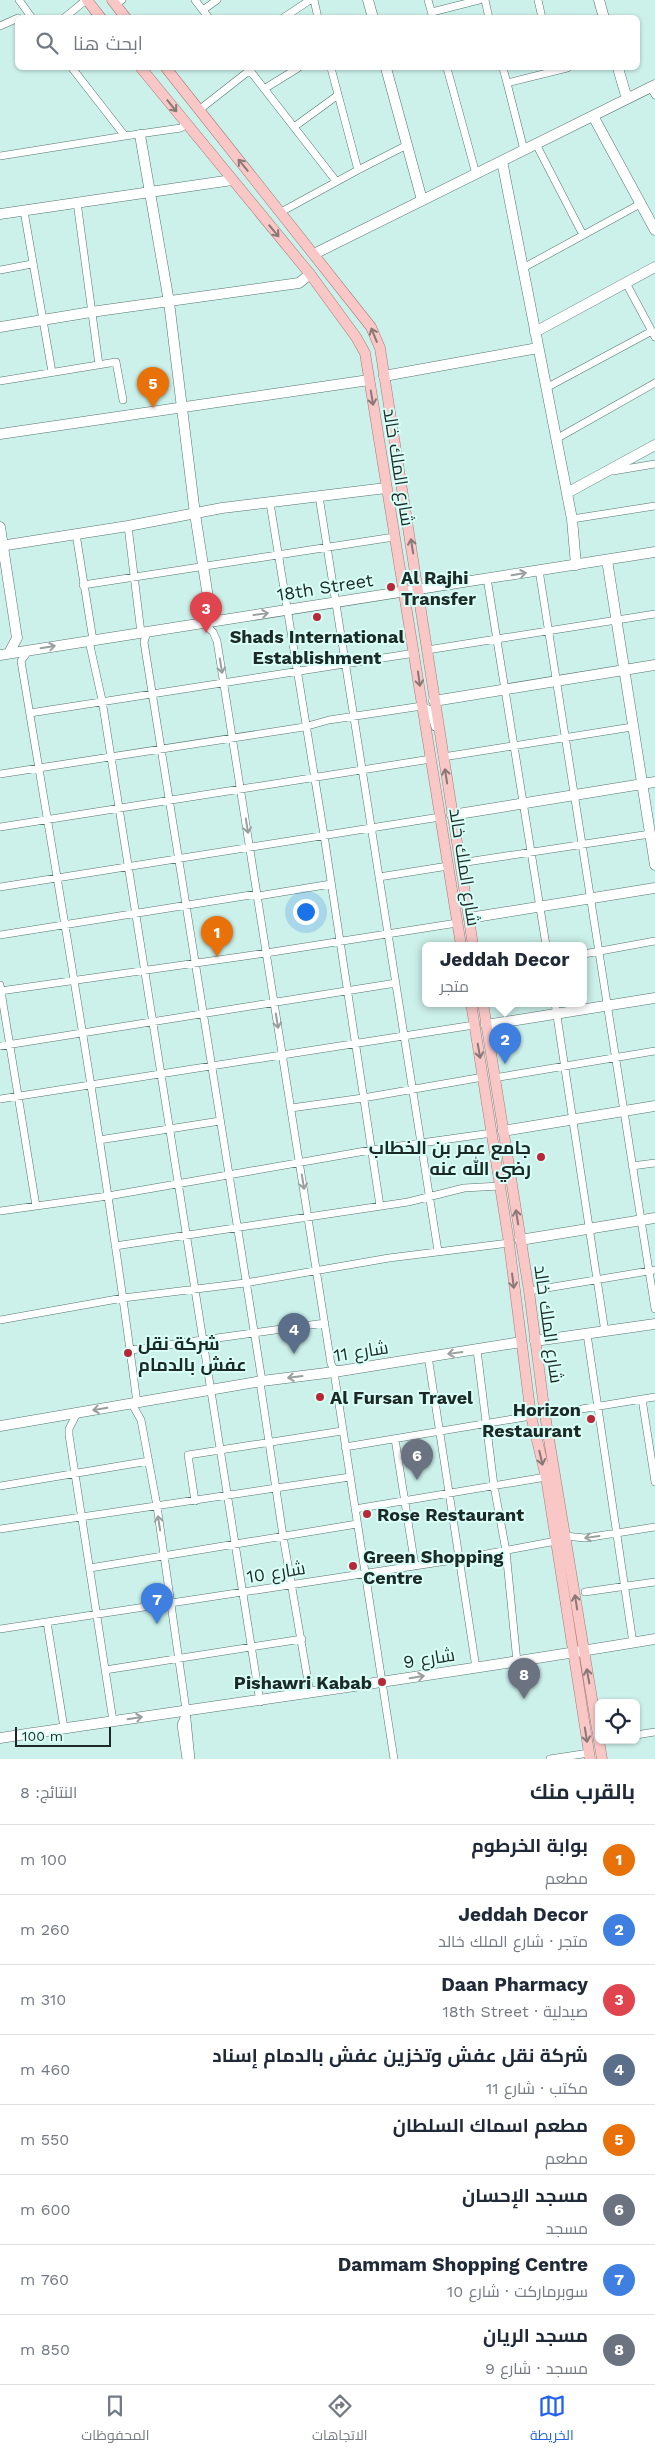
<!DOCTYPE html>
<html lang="ar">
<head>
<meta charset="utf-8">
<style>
  body { margin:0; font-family:"Work Sans",Cairo,sans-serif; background:#f6f6f7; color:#1f2937; direction:rtl }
  .controls { position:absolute; right:15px; bottom:15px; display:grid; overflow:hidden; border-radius:8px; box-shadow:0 1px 4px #0004 }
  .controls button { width:45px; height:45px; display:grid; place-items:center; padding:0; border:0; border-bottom:1px solid #e0e1e3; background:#fff; color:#1f2937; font:25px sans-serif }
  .scale { position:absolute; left:15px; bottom:12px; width:96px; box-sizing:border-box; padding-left:5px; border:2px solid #1c2a27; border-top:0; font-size:14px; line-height:18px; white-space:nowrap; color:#1c2a27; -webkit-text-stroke:4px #d9fff7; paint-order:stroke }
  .you { position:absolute; left:305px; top:911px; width:18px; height:18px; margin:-12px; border:4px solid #fff; border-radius:50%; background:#1a73e8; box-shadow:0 0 0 8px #1a73e833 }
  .badge { display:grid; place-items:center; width:32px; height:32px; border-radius:50%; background:#2563eb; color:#fff; font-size:16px; font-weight:700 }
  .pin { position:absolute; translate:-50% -41px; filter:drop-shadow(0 1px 2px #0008) }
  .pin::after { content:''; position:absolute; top:26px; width:18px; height:15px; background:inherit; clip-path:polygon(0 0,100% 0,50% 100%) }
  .popup { position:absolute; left:422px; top:942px; width:165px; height:65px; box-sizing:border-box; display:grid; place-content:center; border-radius:8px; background:#fff; filter:drop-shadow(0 1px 4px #0005); font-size:16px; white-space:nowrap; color:#747a83 }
  .popup b { font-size:19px; color:#1f2937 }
  .popup::after { content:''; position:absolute; left:50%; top:100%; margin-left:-10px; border:10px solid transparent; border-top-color:#fff }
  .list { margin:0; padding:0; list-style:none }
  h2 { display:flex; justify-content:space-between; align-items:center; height:65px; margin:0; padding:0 20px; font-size:21px }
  h2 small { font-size:16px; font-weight:400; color:#747a83 }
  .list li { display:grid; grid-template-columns:32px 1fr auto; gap:15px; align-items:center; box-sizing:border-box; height:70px; padding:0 20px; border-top:1px solid #e0e1e3 }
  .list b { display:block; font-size:19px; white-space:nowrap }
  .list p { margin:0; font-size:16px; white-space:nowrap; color:#747a83 }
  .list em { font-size:16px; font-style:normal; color:#747a83 }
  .icon { flex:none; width:28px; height:28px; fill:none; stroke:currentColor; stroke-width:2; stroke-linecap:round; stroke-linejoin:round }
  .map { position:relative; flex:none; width:655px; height:1759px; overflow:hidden; direction:ltr }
  .search { position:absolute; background:#fff; box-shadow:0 1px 4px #0004; left:15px; right:15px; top:15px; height:55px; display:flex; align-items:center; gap:12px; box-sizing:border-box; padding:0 18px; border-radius:8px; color:#747a83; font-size:19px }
  .sheet { height:625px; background:#fff }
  nav { display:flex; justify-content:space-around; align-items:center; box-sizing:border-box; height:70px; border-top:1px solid #e0e1e3; background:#fff; font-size:14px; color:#747a83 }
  nav a { display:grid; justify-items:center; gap:2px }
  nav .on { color:#2563eb }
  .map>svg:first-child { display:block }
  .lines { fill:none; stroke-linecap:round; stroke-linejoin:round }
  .street-casing { stroke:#53756e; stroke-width:8 }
  .secondary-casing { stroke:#53756e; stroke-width:11 }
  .primary-casing { stroke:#a87876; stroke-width:11 }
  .street { stroke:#fff; stroke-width:7 }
  .secondary { stroke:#fff; stroke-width:10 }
  .primary { stroke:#f8c7c6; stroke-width:10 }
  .oneway { stroke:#8a7876 }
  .oneway2 { stroke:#999f9e }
  .poi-dot { fill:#b82737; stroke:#d9fff7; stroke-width:2 }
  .labels { text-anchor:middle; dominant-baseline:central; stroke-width:4; stroke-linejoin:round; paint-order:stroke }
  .street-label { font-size:18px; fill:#1c2a27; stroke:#d9fff7 }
  .poi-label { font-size:18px; font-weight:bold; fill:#1c2a27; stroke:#d9fff7; text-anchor:start }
</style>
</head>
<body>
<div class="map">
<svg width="655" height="1759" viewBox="0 0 655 1759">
  <rect width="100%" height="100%" fill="#ccf1ea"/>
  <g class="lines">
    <!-- street casing -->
    <g class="street-casing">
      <path id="street" d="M19,0l13,18
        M195,0l14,18
        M314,0l4,18
        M428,0l5,18
        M485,0l4,18
        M538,0l4,18
        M115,4l7,-4
        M203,10l14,-10
        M432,12l47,-12
        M64,18l22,-18
        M283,18l27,-18
        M0,26l18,-8
        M72,68l53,68 56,-8 5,-4
        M248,68l88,113
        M447,68l29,106
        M503,68l4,15 60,-15
        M507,83l17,67
        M651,87l4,8
        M264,89l34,-21
        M199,110l51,-40
        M294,127l44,-32
        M536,144l47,91
        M0,156l125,-20
        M358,170l49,-25
        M77,202l22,163
        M24,211l28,161
        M281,212l77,-42 -27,-102
        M523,268l117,-64
        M0,270l32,-6
        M626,283l29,54
        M0,381l116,-19 7,38
        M546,388l106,-57
        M556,439l99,-56
        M613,471l42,-7
        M319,496l119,755
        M270,503l54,332 56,371
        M572,519l83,-13
        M128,526l13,107
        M76,534l17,106
        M539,570l116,739
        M487,578l59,367
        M83,585l311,-48
        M203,623l10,9 4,9 114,723 3,5 6,1
        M147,632l-3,10 118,739
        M89,641l13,59 158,1002
        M29,650l-8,11c41,247 84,494 116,742
        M427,650l228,-36
        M30,713l385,-60
        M442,754l1,3 189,-30
        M0,774l304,-47 25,-7 93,-14 8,4 5,17
        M0,827l431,-68
        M460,863l190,-29
        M379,877l69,-11
        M0,887l440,-70
        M258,896l73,-12
        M0,935l257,-41
        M584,954l71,-13
        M0,985l36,221
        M0,991l266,-38 191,-30
        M555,1003l50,329
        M0,1046l396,-63
        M494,1078l161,-27
        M0,1099l474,-74
        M291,1108l72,-10 120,-21
        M99,1140l121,-19
        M632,1166l23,-3
        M0,1211l108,-15 263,-46 121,-17
        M115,1246l293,-44 56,-14 36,-2
        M529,1291l126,-21
        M0,1320l123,-22 122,-15 144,-25 120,-15
        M587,1334l46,309
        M131,1350l194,-27
        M477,1350l17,136 12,65 11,111
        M428,1356l48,312
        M334,1372l60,387
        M260,1382l23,154 27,157
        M642,1399l13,83
        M132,1404l9,16 16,86 29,204 5,49
        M77,1413l-8,16v6l44,286
        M545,1415l110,-18
        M395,1439l20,127
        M345,1447l186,-31
        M0,1486l149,-25
        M195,1501l-7,-46 154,-24
        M355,1509l191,-32
        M0,1529l350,-52
        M565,1536l20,2 70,-11
        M90,1568l267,-44
        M585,1592l70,-10
        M47,1622l17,106
        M0,1629l460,-70 96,-18
        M105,1670l197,-31
        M185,1715l-4,10 5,34
        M636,1735l19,-3
        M550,1759l39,-6"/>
    </g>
    <!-- secondary casing -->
    <g class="secondary-casing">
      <path id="secondary" d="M368,0l5,18
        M599,0l5,18
        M386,68l36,132
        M618,68l9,31
        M593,116l62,114
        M140,135l29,167 26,212 15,96 8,10
        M502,161l70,358 4,46
        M0,214l232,-34
        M314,254l341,-169
        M0,327l91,-15 208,-29 11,-9
        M535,332l120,-65
        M384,376l154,-28
        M0,434l369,-54
        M567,493l88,-48
        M0,527l17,111 -8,15
        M0,546l128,-20 94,-18 164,-20
        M607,560l48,305
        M0,655l655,-103
        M434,701l221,-36
        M452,815l203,-33
        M469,918l186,-30
        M486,1025l169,-27
        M503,1131l152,-25
        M520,1240l135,-22
        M535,1341l120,-17
        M0,1426l262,-45 72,-9 187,-30
        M0,1738c218,-33 437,-62 655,-99"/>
    </g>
    <!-- primary casing -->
    <g class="primary-casing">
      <path id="primary" d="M87,0l14,18
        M112,0l14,18
        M141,68l169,206 46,63 9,16 96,592
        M166,68l205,259 9,21 93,597
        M471,1003l38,240 22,173 15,61 44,282
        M483,1003l46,288 16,124 57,344"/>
    </g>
    <!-- street -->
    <use href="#street" class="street"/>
    <!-- secondary -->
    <use href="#secondary" class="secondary"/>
    <!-- primary -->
    <use href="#primary" class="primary"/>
  </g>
  <!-- one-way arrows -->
  <defs><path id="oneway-shaft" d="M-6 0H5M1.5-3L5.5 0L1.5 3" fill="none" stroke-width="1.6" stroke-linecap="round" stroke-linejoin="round" transform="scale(1.25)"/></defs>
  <g class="oneway">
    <use href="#oneway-shaft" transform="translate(172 106) rotate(51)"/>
    <use href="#oneway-shaft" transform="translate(243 165) rotate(-129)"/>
    <use href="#oneway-shaft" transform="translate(274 231) rotate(50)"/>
    <use href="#oneway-shaft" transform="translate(374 335) rotate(-112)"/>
    <use href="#oneway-shaft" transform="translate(372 398) rotate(81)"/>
    <use href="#oneway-shaft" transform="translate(412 546) rotate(-99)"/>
    <use href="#oneway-shaft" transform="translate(419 679) rotate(82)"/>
    <use href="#oneway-shaft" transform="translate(446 776) rotate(-99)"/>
    <use href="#oneway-shaft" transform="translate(479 1051) rotate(80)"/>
    <use href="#oneway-shaft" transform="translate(517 1217) rotate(-99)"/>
    <use href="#oneway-shaft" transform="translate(513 1281) rotate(83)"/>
    <use href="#oneway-shaft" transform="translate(541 1458) rotate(77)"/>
    <use href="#oneway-shaft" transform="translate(576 1602) rotate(-99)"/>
    <use href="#oneway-shaft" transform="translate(588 1676) rotate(-100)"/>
    <use href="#oneway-shaft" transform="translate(586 1735) rotate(81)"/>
  </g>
  <g class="oneway2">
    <use href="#oneway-shaft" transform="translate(519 574) rotate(-9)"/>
    <use href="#oneway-shaft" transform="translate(261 614) rotate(-8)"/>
    <use href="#oneway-shaft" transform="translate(48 647) rotate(-9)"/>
    <use href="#oneway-shaft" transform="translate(221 666) rotate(81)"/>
    <use href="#oneway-shaft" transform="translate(247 826) rotate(81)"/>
    <use href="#oneway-shaft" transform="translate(277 1021) rotate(81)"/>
    <use href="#oneway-shaft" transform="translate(303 1182) rotate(81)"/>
    <use href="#oneway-shaft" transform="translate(455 1353) rotate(172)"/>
    <use href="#oneway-shaft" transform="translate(295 1377) rotate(173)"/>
    <use href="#oneway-shaft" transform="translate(100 1409) rotate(171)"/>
    <use href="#oneway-shaft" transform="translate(159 1523) rotate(-99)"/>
    <use href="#oneway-shaft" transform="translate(592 1537) rotate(172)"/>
    <use href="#oneway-shaft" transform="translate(417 1677) rotate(-9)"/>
    <use href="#oneway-shaft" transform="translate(135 1718) rotate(-9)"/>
  </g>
  <!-- markers -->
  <g class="poi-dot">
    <circle cx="391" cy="587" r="5"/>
    <circle cx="317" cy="617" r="5"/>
    <circle cx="541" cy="1157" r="5"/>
    <circle cx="128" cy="1353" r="5"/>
    <circle cx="320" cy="1397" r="5"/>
    <circle cx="591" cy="1419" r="5"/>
    <circle cx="367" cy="1514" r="5"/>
    <circle cx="353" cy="1566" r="5"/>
    <circle cx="382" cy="1682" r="5"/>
  </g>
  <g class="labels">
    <!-- street labels -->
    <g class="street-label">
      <text transform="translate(399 467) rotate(81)">شارع الملك خالد</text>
      <text transform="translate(325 587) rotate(-9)">18th Street</text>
      <text transform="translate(465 867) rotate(81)">شارع الملك خالد</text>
      <text transform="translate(549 1324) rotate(82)">شارع الملك خالد</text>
      <text transform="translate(361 1351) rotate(-9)">شارع 11</text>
      <text transform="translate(276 1572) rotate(-9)">شارع 10</text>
      <text transform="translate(429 1658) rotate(-9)">شارع 9</text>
    </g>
    <!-- poi labels -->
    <g class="poi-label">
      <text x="401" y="577">Al Rajhi<tspan x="401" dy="21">Transfer</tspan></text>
      <text x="317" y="636" text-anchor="middle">Shads International<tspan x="317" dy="21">Establishment</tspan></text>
      <text x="531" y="1147" text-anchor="end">جامع عمر بن الخطاب<tspan x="531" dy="21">رضي الله عنه</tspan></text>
      <text x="138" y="1343">شركة نقل<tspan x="138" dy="21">عفش بالدمام</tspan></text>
      <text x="330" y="1397">Al Fursan Travel</text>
      <text x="581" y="1409" text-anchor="end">Horizon<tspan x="581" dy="21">Restaurant</tspan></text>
      <text x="377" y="1514">Rose Restaurant</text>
      <text x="363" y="1556">Green Shopping<tspan x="363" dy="21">Centre</tspan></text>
      <text x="372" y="1682" text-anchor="end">Pishawri Kabab</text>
    </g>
  </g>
</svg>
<div class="controls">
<button><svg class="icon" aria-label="locate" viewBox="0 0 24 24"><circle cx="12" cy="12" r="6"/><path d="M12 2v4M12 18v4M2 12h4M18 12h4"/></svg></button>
</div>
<div class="scale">100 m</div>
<div class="you"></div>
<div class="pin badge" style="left:217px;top:957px;background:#e8710a">1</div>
<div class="pin badge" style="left:505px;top:1064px;background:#3f7fe0">2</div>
<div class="popup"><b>Jeddah Decor</b>متجر</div>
<div class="pin badge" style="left:206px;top:633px;background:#e0444e">3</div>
<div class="pin badge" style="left:294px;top:1354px;background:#5c6f8a">4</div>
<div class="pin badge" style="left:153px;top:408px;background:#e8710a">5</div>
<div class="pin badge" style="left:417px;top:1480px;background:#6b7280">6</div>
<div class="pin badge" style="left:157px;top:1624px;background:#3f7fe0">7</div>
<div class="pin badge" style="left:524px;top:1699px;background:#6b7280">8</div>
<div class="search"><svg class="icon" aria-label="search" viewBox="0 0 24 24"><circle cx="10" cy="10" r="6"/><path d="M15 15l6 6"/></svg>ابحث هنا</div>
</div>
<section class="sheet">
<h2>بالقرب منك<small>النتائج: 8</small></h2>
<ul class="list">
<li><span class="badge" style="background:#e8710a">1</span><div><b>بوابة الخرطوم</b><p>مطعم</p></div><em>100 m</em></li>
<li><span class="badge" style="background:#3f7fe0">2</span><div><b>Jeddah Decor</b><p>متجر · شارع الملك خالد</p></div><em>260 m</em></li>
<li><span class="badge" style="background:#e0444e">3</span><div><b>Daan Pharmacy</b><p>صيدلية · 18th Street</p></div><em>310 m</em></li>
<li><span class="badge" style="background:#5c6f8a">4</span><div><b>شركة نقل عفش وتخزين عفش بالدمام إسناد</b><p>مكتب · شارع 11</p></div><em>460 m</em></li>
<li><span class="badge" style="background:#e8710a">5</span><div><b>مطعم اسماك السلطان</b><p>مطعم</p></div><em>550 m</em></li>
<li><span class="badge" style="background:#6b7280">6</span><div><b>مسجد الإحسان</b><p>مسجد</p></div><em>600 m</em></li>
<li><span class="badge" style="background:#3f7fe0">7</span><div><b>Dammam Shopping Centre</b><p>سوبرماركت · شارع 10</p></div><em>760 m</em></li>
<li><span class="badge" style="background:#6b7280">8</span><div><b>مسجد الريان</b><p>مسجد · شارع 9</p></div><em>850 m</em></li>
</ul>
</section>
<nav>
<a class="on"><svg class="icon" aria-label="map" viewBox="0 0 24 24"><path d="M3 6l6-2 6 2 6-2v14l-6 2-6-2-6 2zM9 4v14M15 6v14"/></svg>الخريطة</a>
<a><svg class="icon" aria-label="directions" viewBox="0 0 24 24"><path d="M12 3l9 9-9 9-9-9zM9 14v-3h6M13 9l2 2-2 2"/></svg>الاتجاهات</a>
<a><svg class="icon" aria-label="saved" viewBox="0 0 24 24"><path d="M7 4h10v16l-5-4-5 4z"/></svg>المحفوظات</a>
</nav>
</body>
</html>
